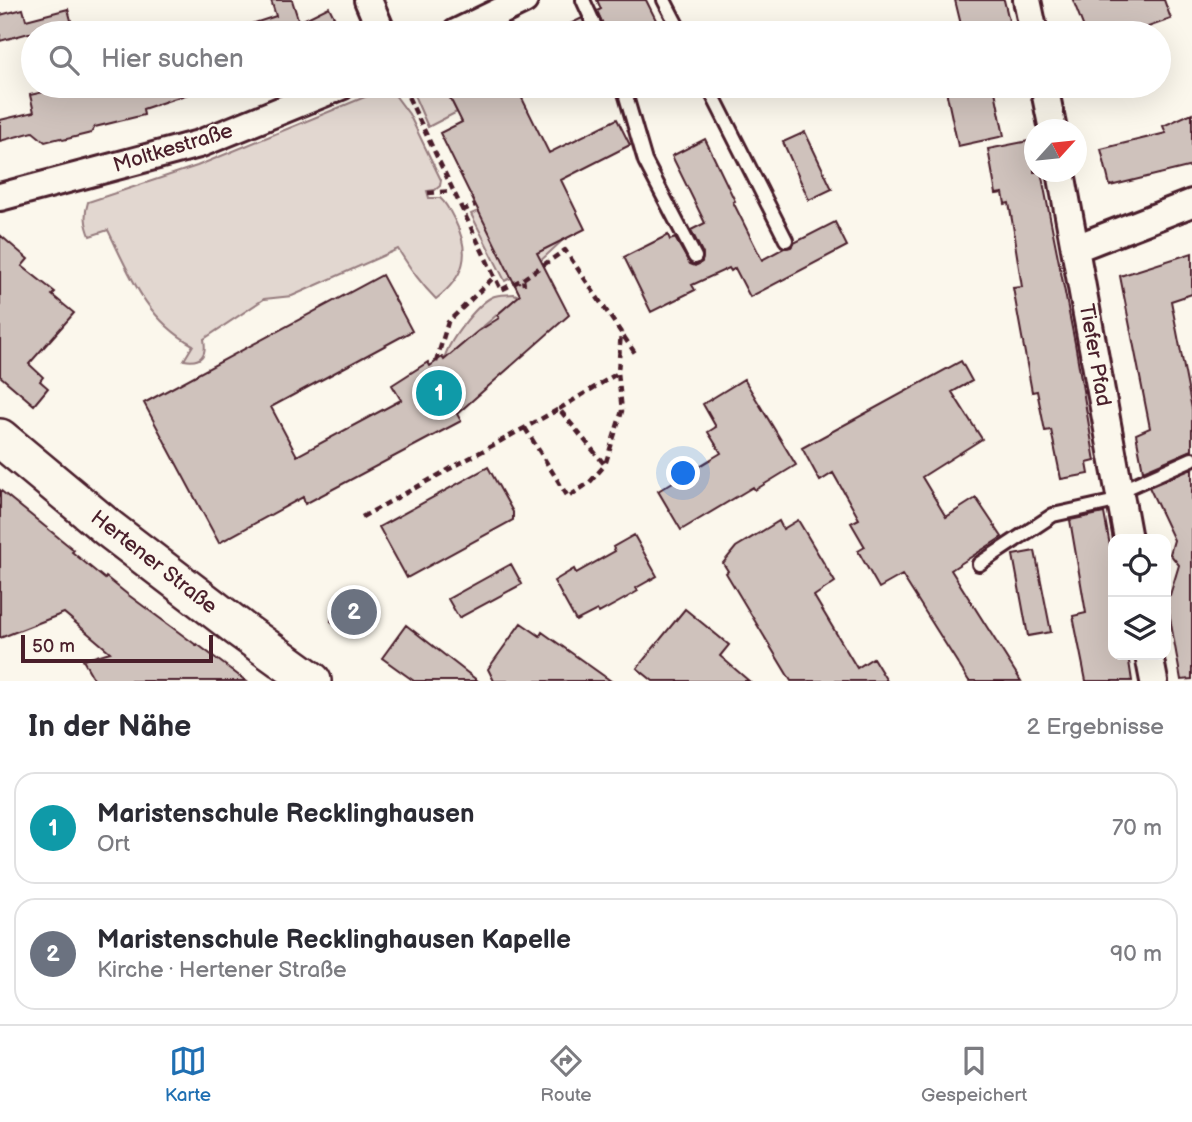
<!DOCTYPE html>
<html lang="de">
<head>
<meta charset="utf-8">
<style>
  body { margin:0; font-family:"Balsamiq Sans",sans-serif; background:#f7f7f7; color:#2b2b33 }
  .controls { position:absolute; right:21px; bottom:21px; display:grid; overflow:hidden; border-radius:14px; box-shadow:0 7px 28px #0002 }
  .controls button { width:63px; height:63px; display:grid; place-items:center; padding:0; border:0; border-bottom:2px solid #e1e1e2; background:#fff; color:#2b2b33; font:35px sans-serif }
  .compass { position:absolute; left:1024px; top:119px; width:63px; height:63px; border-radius:50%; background:#fff; box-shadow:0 7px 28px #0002; rotate:63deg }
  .scale { position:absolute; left:21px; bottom:18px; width:192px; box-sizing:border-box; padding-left:7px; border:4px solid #4a1f2b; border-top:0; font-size:19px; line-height:24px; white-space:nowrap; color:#4a1f2b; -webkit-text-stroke:5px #fbf7ec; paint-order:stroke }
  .you { position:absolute; left:684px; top:474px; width:24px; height:24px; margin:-18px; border:5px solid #fff; border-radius:50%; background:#1a73e8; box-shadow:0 0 0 10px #1a73e833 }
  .badge { display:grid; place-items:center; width:46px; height:46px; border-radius:50%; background:#1f6fb2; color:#fff; font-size:23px; font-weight:700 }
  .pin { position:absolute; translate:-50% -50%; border:4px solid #fff; box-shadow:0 2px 7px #0006 }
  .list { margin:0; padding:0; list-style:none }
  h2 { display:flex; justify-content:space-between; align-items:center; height:91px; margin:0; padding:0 28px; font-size:30px }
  h2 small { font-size:23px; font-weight:400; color:#7c7c81 }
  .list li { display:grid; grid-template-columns:46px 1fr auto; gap:21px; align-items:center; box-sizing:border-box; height:112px; margin:0 14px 14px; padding:0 14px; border:2px solid #e1e1e2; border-radius:21px }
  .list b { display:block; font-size:26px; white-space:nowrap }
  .list p { margin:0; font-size:23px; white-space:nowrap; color:#7c7c81 }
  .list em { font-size:23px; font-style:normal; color:#7c7c81 }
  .icon { flex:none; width:38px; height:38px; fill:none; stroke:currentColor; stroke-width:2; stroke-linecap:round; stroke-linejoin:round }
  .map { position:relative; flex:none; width:1192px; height:681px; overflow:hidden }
  .search { position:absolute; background:#fff; box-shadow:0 7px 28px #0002; left:21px; right:21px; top:21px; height:77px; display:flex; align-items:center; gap:18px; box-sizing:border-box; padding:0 24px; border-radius:38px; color:#7c7c81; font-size:26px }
  .sheet { height:343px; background:#fff }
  nav { display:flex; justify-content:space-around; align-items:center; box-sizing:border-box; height:98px; border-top:2px solid #e1e1e2; background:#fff; font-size:19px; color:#7c7c81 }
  nav a { display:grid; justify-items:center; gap:4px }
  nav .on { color:#1f6fb2 }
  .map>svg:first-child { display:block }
  .green { fill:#e2d7d0; stroke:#967b7e; stroke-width:2 }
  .building { fill:#cfc2bc; stroke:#4a1f2b; stroke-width:2 }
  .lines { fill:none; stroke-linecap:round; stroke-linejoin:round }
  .lane-casing { stroke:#4a1f2b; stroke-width:18 }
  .street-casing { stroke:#4a1f2b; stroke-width:32 }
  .secondary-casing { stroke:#4a1f2b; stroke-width:42 }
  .path { stroke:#4a1f2b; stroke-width:4.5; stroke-dasharray:7 5; stroke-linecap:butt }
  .lane { stroke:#fbf7ec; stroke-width:12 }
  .street { stroke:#fbf7ec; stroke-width:26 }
  .secondary { stroke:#fbf7ec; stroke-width:37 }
  .labels { text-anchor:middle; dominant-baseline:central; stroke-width:5; stroke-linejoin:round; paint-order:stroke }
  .street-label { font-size:21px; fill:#4a1f2b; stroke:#fbf7ec }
</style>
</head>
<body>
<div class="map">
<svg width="1192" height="681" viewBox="0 0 1192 681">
  <rect width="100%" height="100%" fill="#fbf7ec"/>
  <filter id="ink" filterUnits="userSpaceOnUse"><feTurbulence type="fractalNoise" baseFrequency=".0143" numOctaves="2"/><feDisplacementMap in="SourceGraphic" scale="14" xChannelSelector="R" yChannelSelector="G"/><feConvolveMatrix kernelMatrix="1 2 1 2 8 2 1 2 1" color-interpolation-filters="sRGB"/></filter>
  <g filter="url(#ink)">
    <!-- green -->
    <path class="green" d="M410,86h34l13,26 -29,15z
      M389,87l20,27 32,66 -1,6 -5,4 -8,1 2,7h11c7,6 11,15 15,23 17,34 9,56 -19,78 -17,-17 -25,-30 -38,-50l-106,47 -28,3 -60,40c3,17 -3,24 -20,21l9,-15c-47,-26 -63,-70 -85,-115l-18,6c-5,-13 -6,-21 -2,-34l109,-36z
      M478,211l86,28 -29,27 -30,15 -34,-67z
      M514,294l5,2 -75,64c3,-17 32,-55 48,-63 7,-3 15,-2 22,-3z"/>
    <!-- building -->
    <path class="building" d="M271,0h21l7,22 30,-15 13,26h-105l-1,-4 40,-13z
      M597,0h49l10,20 -16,8 3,5h-36l-10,-22 4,-2z
      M955,0h49l8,33h-49z
      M1073,0h91l7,19 -40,14h-45z
      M23,9l3,11 42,-11 5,19 -18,5h-26l-29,8v-26z
      M582,18l7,15h-37z
      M70,86h129l1,4 -57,19 1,6 -49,12 -4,6 -28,7 -3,-2 -15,4 -12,-10 -33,9v-21l34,-8 -4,-17z
      M444,86h72l33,67 68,-34 13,26 -69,35 24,49 -48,24 32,62 -112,99 4,7 -156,83 -2,-7 -84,46 -75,-140 238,-128 30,56 -141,76 26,49 104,-56 -9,-15 36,-23 2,4 12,-9 2,3 33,-28 22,-14 -2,-3 23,-20 -80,-162 22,-11z
      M945,86h49l10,50 -46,10z
      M1192,113v53l-82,20 -9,-37 65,-16 -3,-7z
      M805,132l27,57 -23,11 -26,-58z
      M705,139l30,62 -2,1 29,58 22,-12 7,-1 3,-4 41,-21 12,24 -97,51 -15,-29 -4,3 -2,-3 -37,17 3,5 -44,22 -27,-55 44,-22 2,5 5,-2 15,26 5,2 7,-4 1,-8 -12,-24 14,-7 -33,-67z
      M1034,140v32h7l34,171 20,118 -8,2 2,11 -28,5 -10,-49 -6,1 -8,-40 -5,1 -19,-104 9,-1 -7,-44h1l-7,-40 -4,1 -2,-11 -7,1 -8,-45z
      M0,235l28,24 -6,7 33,26 -3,3 22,18 -45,51 14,13 -3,4 8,7 -14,17 -34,-29z
      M1192,253v41l-21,7 21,108v41l-49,21 -7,-37 14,-6 -30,-152z
      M961,361l11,20 -20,11 30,47 -60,38 24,40 30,-19 26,39 -51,33 70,111h-52l-67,-106 -23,13 -21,-37 7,-4 -14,-24 8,-4 -26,-46 -13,8 -18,-33z
      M744,379l52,86 -41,25 -2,-3 -72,43 -23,-39 63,-38 -13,-21 8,-5 -13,-23z
      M488,467l25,45v8l-106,58 -28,-51z
      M1192,469v210l-11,1 -15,-84 4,-1 9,-30 -9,-11 4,-14 -25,-53z
      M0,490l74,60 -2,2 33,27 1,-2 21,17 69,51 1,-1 49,37h-151l-12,-21 27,-8 -46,-39 -64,25z
      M1104,513l9,49v93h15l4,26h-46l-13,-65 13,-3 -16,-93z
      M798,520l37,62 -21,14 43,72 16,-10 14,23h-96l-65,-108 2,-2 -5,-8 13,-16 43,-26 4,8z
      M634,535l23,41 -21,12 2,3 -19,11 -20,11 -2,-3 -21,11 -22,-40 20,-12 2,4 39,-22 -2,-4z
      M1035,551l16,81 -23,4 -15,-81z
      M511,564l11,20 -63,34 -11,-19z
      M358,588l19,14 -3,23 -22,12 -21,-16 5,-24z
      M685,609l44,36 -9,11 29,25h-96l-16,-13z
      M521,623l19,13 2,-4 69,49h-117l-6,-12z
      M406,625l72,56h-64l-32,-23z"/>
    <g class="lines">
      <!-- lane casing -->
      <g class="lane-casing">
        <path id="lane" d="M583,0l15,33
          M664,0l17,33
          M623,86l22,75 50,96
          M708,86l78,154
          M1120,491l72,-32
          M979,564l74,-49 68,-15"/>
      </g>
      <!-- street casing -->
      <g class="street-casing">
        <path id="street" d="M368,0l14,33
          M1027,0l7,33
          M456,33l68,-33
          M1044,86l9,44
          M1061,172l67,367
          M0,197l199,-53 142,-58
          M1076,248l116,-45
          M1149,655l5,26"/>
      </g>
      <!-- secondary casing -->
      <g class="secondary-casing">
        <path id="secondary" d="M0,438l108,90 132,101 72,52"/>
      </g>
      <!-- path -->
      <path class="path" d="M403,86l98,204 22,-11 1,6
        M428,193l24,-2
        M462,211l13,-6
        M523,279l42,-29 72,106
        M436,362l12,-40 47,-46
        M559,409l59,-36
        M525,428l43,69 21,-14 16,-18
        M362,517l197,-108 46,56 17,-54 -4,-39 3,-40"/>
      <!-- lane -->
      <use href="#lane" class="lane"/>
      <!-- street -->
      <use href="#street" class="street"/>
      <!-- secondary -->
      <use href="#secondary" class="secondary"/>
    </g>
  </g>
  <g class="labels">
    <!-- street labels -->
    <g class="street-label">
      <text transform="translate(173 148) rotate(-17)">Moltkestraße</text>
      <text transform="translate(1095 355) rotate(80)">Tiefer Pfad</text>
      <text transform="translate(154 562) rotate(38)">Hertener Straße</text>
    </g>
  </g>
</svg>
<div class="controls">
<button><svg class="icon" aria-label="locate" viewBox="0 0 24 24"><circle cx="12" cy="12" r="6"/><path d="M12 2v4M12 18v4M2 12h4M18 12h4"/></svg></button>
<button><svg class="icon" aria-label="layers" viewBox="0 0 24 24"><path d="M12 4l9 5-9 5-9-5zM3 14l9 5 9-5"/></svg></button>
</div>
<svg class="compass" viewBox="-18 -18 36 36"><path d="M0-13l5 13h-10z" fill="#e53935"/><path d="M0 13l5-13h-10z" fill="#7c7c81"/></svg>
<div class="scale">50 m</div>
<div class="you"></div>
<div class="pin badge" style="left:439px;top:393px;background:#0f9aa8">1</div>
<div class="pin badge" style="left:354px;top:612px;background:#6b7280">2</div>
<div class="search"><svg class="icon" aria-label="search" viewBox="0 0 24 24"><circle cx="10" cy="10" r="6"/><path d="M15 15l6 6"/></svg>Hier suchen</div>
</div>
<section class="sheet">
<h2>In der Nähe<small>2 Ergebnisse</small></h2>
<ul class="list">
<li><span class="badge" style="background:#0f9aa8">1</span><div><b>Maristenschule Recklinghausen</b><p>Ort</p></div><em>70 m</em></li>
<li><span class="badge" style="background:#6b7280">2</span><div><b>Maristenschule Recklinghausen Kapelle</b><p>Kirche · Hertener Straße</p></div><em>90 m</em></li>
</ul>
</section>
<nav>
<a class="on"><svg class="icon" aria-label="map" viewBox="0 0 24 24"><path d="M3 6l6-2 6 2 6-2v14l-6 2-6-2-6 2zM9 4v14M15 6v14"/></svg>Karte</a>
<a><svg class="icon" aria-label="directions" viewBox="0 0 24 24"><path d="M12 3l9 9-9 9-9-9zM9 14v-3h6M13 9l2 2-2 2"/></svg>Route</a>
<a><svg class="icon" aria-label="saved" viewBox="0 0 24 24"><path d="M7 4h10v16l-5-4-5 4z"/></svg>Gespeichert</a>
</nav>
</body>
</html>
